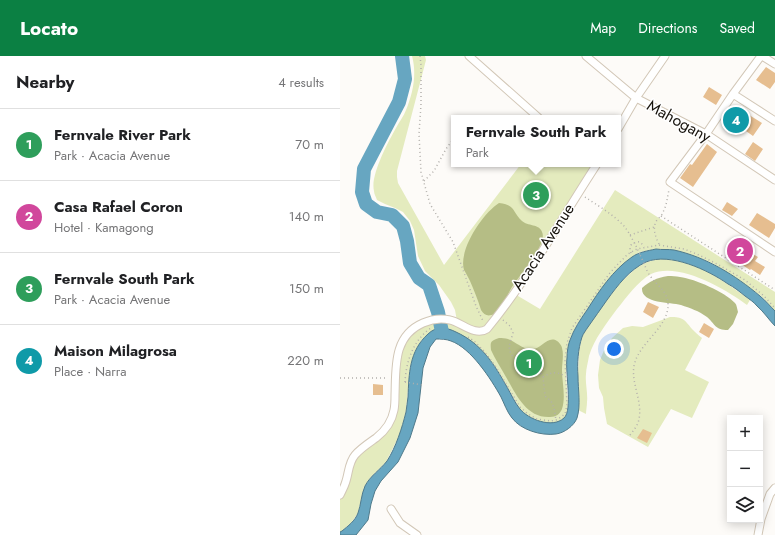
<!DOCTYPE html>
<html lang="en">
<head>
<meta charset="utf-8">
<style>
  body { margin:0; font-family:Jost,sans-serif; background:#f6f6f6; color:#202124 }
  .controls { position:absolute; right:12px; bottom:12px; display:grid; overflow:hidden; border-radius:0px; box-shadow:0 2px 10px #0003 }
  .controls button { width:36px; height:36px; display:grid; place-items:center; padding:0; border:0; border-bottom:1px solid #e0e0e0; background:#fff; color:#202124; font:20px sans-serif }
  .you { position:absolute; left:274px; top:293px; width:14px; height:14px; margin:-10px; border:3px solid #fff; border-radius:50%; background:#1a73e8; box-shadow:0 0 0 6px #1a73e833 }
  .badge { display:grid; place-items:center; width:26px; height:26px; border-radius:50%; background:#0b8043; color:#fff; font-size:13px; font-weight:700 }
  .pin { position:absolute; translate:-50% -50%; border:2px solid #fff; box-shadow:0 1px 4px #0006 }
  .popup { position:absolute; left:111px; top:59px; width:170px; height:52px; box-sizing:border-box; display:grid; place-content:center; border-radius:0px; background:#fff; filter:drop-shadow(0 1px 3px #0005); font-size:13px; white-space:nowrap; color:#757577 }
  .popup b { font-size:15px; color:#202124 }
  .popup::after { content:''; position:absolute; left:50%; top:100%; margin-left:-8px; border:8px solid transparent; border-top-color:#fff }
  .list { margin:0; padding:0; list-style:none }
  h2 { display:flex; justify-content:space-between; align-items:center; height:52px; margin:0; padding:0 16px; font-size:17px }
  h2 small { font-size:13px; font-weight:400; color:#757577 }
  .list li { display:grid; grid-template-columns:26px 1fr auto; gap:12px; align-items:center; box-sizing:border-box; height:72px; padding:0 16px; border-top:1px solid #e0e0e0 }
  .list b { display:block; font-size:15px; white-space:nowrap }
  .list p { margin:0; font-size:13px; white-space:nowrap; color:#757577 }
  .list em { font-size:13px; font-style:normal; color:#757577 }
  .icon { flex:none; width:22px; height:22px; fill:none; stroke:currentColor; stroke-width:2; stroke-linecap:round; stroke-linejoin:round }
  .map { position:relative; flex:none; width:435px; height:479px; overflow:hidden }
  header { display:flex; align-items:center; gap:24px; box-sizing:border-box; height:56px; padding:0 20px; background:#0b8043; color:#fff }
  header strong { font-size:19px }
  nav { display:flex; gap:22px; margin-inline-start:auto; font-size:14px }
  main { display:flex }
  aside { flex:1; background:#fff }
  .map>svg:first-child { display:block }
  .green { fill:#e4ebbe }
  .forest { fill:#b5bd85 }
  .water { fill:#67a6c1; stroke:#4f7a8b }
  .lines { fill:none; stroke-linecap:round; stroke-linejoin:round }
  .river { stroke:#67a6c1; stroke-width:14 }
  .building { fill:#e6be90 }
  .minor-casing { stroke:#d2c7b7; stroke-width:9 }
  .path { stroke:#b3b0ac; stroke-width:1.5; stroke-dasharray:1 3; stroke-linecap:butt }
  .minor { stroke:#fff; stroke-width:7 }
  .path-bridge { stroke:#b3b0ac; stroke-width:1.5; stroke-dasharray:1 3; stroke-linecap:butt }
  .labels { text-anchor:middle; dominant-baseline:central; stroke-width:3; stroke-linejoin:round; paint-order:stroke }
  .street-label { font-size:16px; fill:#17130d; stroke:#fff }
</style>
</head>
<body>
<header>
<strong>Locato</strong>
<nav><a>Map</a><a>Directions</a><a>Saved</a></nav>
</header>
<main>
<aside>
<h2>Nearby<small>4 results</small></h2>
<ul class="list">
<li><span class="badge" style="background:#2e9e5b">1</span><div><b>Fernvale River Park</b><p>Park · Acacia Avenue</p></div><em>70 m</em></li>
<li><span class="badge" style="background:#d1479c">2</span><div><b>Casa Rafael Coron</b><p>Hotel · Kamagong</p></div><em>140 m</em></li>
<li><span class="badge" style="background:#2e9e5b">3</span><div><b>Fernvale South Park</b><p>Park · Acacia Avenue</p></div><em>150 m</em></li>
<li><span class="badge" style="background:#0f9aa8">4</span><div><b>Maison Milagrosa</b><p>Place · Narra</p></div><em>220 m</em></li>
</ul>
</aside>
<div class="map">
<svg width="435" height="479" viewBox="0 0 435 479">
  <rect width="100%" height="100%" fill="#fdfbf8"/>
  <!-- green -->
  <path class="green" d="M72,0h13l1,4 -29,111v6l1,6 46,82 77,-101h75l-83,129 27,16 75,-119 160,102v19l-14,-15 -47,-32 -14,-6 -28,-8 -16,-1 -16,3 -7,4 -11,9 -12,12 -16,22 -18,27 -7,15 -2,18 -1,16 2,29 -1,10 -4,5 -5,3 -7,1 -13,-1 -9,-5 -9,-8 -24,-41 -14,-17 -38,-23 -8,1 -7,4 -8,8 -6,10 -5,16 -4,44 -6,23 -14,28 -16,16 -6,9 -6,26 -7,10 -9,8 -2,1v-37l14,-40 23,-18 17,-28 2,-49 8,-22 18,-15 35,-2 -2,-11 -4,-8 -12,-17 -14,-14 -7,-15 -4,-26 -4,-9 -7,-9 -8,-4 -10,-4 -8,-4c-1,-3 -3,-6 -3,-9 -4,-15 14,-49 22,-63 3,-6 8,-12 10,-18 7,-17 11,-36 6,-54z
    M318,203c5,0 11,0 16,1 28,5 53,23 76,40l-3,5c-21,-16 -69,-44 -96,-31 -14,8 -24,23 -34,35 -10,14 -23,30 -28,47 -1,6 -3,13 -3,18 -1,9 2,19 1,28 0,4 -1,8 -1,12l-8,-4 1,-9 -1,-26 1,-23 3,-16 13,-20 24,-32 17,-16 11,-6z
    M330,261c13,0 14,2 22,12 3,3 6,6 10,9l-17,32 24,12 -17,36 -21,-9 -23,38 -41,-23 -3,-16 -1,-11 -4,-9 -1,-13 2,-15 5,-12 7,-10 11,-10 9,-2 11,1z"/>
  <!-- forest -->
  <path class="forest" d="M159,147c17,2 13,9 23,18 5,5 18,3 20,11 2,4 0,10 -2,14 -6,15 -19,27 -28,41 -5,8 -9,21 -18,27 -6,3 -10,1 -13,-4 -3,-10 -7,-20 -11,-29 -2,-4 -4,-8 -6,-11 -6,-20 19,-57 35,-67z
    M328,220c4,0 8,0 12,1 15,2 45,15 55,26 2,2 2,6 3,9l-5,12 -5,6c-13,0 -13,-6 -21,-13 -8,-6 -17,-9 -26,-12 -11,-3 -40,-1 -39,-17 8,-7 14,-10 26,-12z
    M159,282c3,0 6,0 9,1 8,3 15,11 25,10 8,0 15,-14 24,-8 2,1 5,5 5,7 2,7 0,15 0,22 0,12 4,27 0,39 -2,5 -6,8 -12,8 -24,1 -34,-23 -44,-40 -5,-9 -11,-18 -15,-27 -1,-9 0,-9 8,-12z"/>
  <!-- water -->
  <path class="water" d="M316,193c6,1 12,0 18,1 32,7 61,25 86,46 5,4 10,10 15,15v15c-6,-6 -11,-14 -18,-20 -3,-4 -8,-7 -12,-10 -5,-4 -11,-9 -17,-12 -20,-14 -58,-32 -82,-22 -17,8 -28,23 -39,38 -6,9 -13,18 -19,27 -2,3 -5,7 -6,10 -4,12 -5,27 -4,39 0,14 3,29 -1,42 -3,8 -13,15 -21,16 -15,2 -35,-4 -44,-16 -5,-6 -8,-15 -11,-21 -10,-18 -30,-49 -50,-56 -5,-2 -10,-2 -15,-2l-6,8 -7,21 -5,45 -8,25 -12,24 -17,19 -6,10 -4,13 -3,16 -12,15h-16v-3l2,-1c6,-5 13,-10 16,-18 3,-8 3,-18 7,-27 5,-10 15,-16 22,-25 9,-14 15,-33 19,-49 1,-5 1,-10 2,-15 1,-23 1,-46 20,-63 8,-8 18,-7 28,-2 26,12 38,32 51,55 4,7 8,16 13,22 8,10 32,20 44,9 9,-8 1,-46 3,-60 0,-6 1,-13 3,-18 4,-11 10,-20 17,-30 12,-19 26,-40 45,-53 7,-5 15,-6 24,-8z"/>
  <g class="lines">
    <!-- river -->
    <path class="river" d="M62,0l3,23 -6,23 -35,67 -2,23 4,12 11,8 15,3 11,11 4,15 3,22 9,15 10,7 9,27 4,20"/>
  </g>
  <!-- building -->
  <path class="building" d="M426,11l9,6v9l-5,7 -14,-9z
    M369,31l13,8 -6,10 -13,-8z
    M399,51l8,5 -1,1 16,10 -9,13 -28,-20 6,-8z
    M413,86l10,7 -8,12 -10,-7z
    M367,88l10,8 -24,35 -13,-9 10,-14 2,1z
    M387,146l11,7 -6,7 -10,-6z
    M417,157l18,11v4l-6,10 -20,-13z
    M399,188l7,5v1l12,7 -3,4 10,6 -5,8 -9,-6 -1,1 -9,-6 3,-5 -10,-6z
    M308,246l11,5 -6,11 -10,-6z
    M364,267l10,6 -5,9 -10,-6z
    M33,328l10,1v10h-10z
    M303,373l9,4 -5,10 -10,-5z"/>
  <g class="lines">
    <!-- minor casing -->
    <g class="minor-casing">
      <path id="minor" d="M129,0l70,62
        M246,0l50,42 70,36 69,46
        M421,0l-28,38 -27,40 -36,48 105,70
        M422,0l13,8
        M393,38l42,27
        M278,73l18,-31 29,-42
        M0,439c2,-4 4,-8 5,-11 4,-10 3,-21 10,-29 6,-7 14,-12 21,-17 9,-7 16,-17 18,-28 1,-5 1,-10 1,-15 1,-28 -2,-59 28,-72 9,-4 18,-5 27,-3 11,2 25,17 37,9 42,-51 74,-110 110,-165
        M51,453l9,14 17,12
        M418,479l3,-16 9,-25 5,-6"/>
    </g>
    <!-- path -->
    <path class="path" d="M80,0l1,9v39l-2,30 2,38 9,32 23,38 23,64 7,15
      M84,125l10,-10 12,-22 8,-11
      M245,141c12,8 29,18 39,29 5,6 8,13 12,20
      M321,160l114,74
      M290,179l24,-8
      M319,188c-4,-8 -7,-17 -2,-24 2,-3 5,-4 6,-8 4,-7 4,-14 6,-22
      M291,197l-1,-4 1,-4c6,-4 9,-5 13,2
      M163,264l7,6 3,7c-3,11 -7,15 1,25l16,3 10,11 3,5 2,19 6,5 3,7 2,12
      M128,281l6,4 10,10 12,16 24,40 8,7 9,5 14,2 5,-1 5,-3 4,-3 2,-9 -2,-45 2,-17 5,-15 37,-54 10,-11 9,-9 9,-5 22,-4 25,4 15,6 18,9 28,16 19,16 11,12
      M203,321c8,-5 13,-6 22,-1
      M0,322h48
      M65,326c1,-20 8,-42 26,-54
      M65,326l17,3
      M290,379c4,-5 8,-10 9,-16 4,-19 -10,-39 -4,-57 6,-20 34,-36 33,-58 -1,-14 -10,-17 -17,-27 -5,-6 -7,-15 -11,-22"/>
    <!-- minor -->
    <use href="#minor" class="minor"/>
    <!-- path-bridge -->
    <path class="path-bridge" d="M296,190l4,9"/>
  </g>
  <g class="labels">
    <!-- street labels -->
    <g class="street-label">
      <text transform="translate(339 65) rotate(29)">Mahogany</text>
      <text transform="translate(203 191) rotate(-57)">Acacia Avenue</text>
    </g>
  </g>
</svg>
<div class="controls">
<button>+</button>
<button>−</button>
<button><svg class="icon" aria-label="layers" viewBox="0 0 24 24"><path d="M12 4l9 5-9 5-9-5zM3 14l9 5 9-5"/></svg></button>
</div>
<div class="you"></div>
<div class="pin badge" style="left:189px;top:307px;background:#2e9e5b">1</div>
<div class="pin badge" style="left:400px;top:195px;background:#d1479c">2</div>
<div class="pin badge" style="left:196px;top:139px;background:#2e9e5b">3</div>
<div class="popup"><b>Fernvale South Park</b>Park</div>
<div class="pin badge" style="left:396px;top:64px;background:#0f9aa8">4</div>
</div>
</main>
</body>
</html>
